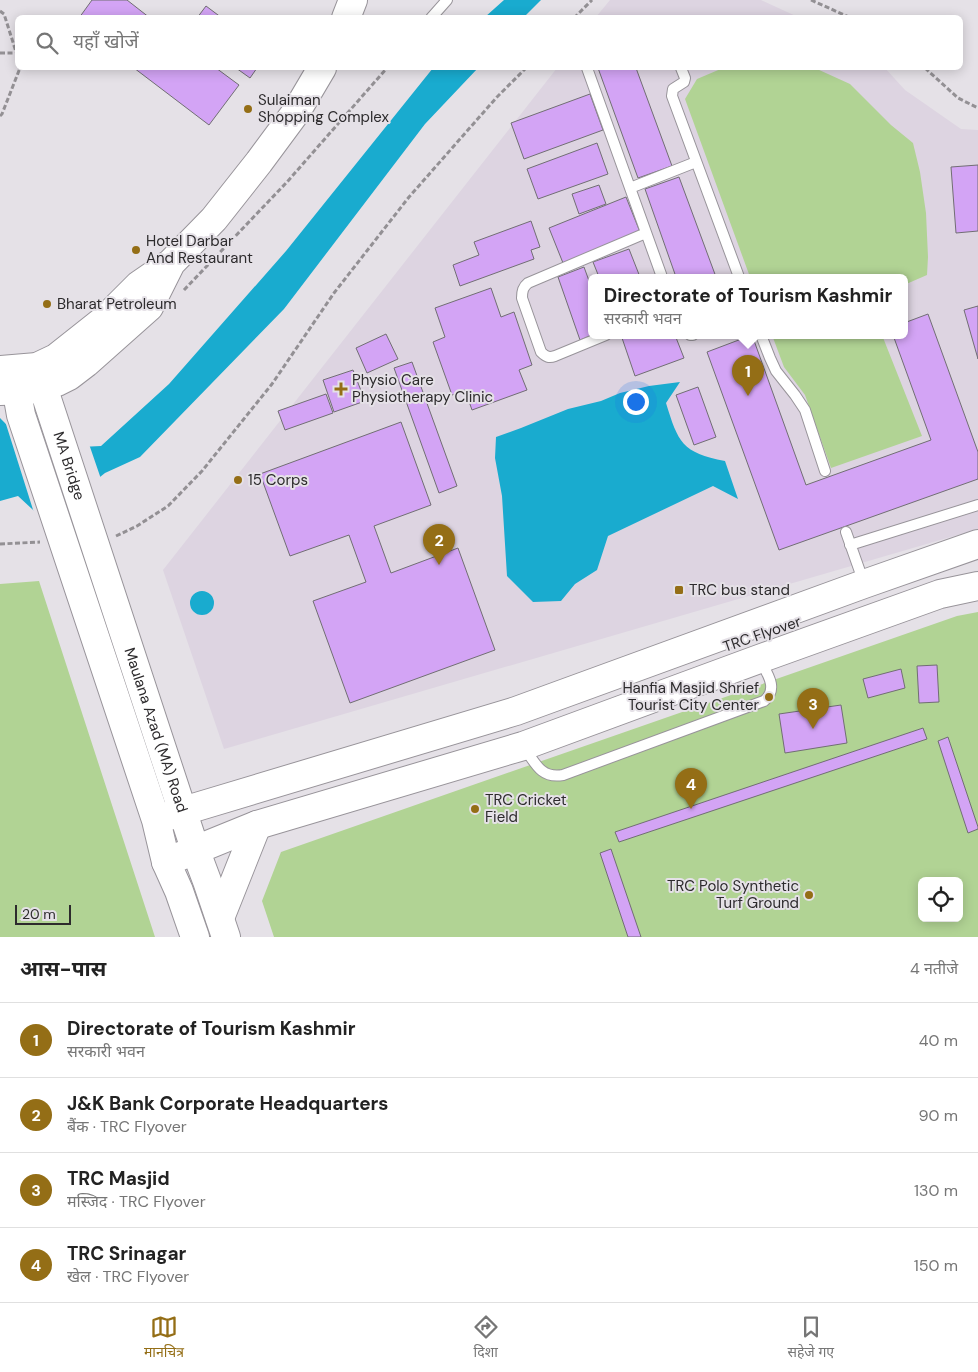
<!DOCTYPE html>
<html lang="hi">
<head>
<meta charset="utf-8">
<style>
  body { margin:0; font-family:"DM Sans","Noto Sans Devanagari",sans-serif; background:#f2f2f2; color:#222 }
  .controls { position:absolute; right:15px; bottom:15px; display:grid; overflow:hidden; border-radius:8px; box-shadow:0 2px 12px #0003 }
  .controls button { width:45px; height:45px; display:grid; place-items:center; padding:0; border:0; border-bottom:1px solid #e0e0e0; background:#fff; color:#222; font:25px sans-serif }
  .scale { position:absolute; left:15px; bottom:12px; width:56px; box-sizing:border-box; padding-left:5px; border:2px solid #2d2b2d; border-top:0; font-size:14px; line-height:18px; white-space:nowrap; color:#2d2b2d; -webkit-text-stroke:4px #e5e1e7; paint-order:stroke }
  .you { position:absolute; left:635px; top:401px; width:18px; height:18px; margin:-12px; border:4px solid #fff; border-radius:50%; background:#1a73e8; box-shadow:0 0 0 8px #1a73e833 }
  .badge { display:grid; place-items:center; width:32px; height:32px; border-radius:50%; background:#946e16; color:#fff; font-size:16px; font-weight:700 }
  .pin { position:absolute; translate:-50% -41px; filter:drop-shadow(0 1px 2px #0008) }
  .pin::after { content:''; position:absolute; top:26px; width:18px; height:15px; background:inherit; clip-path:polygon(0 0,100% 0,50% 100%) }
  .popup { position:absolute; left:588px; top:274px; width:320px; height:65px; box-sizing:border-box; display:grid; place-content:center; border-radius:8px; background:#fff; filter:drop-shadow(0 1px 4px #0005); font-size:16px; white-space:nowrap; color:#767676 }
  .popup b { font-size:19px; color:#222 }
  .popup::after { content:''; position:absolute; left:50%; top:100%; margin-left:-10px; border:10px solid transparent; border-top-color:#fff }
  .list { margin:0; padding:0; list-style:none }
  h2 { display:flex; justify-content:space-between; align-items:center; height:65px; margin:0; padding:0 20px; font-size:21px }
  h2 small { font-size:16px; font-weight:400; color:#767676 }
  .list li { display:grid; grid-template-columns:32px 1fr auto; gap:15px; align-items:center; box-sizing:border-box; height:75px; padding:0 20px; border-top:1px solid #e0e0e0 }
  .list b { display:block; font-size:19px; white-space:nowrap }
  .list p { margin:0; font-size:16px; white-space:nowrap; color:#767676 }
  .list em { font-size:16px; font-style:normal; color:#767676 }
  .icon { flex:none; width:28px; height:28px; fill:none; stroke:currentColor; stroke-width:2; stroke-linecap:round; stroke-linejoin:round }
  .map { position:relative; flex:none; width:978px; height:937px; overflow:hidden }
  .search { position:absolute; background:#fff; box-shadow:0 2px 12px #0003; left:15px; right:15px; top:15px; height:55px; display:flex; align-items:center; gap:12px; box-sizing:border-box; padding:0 18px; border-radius:8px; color:#767676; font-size:19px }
  .sheet { height:365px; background:#fff }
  nav { display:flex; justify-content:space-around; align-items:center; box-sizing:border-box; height:70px; border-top:1px solid #e0e0e0; background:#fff; font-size:14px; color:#767676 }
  nav a { display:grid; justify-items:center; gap:2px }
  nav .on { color:#946e16 }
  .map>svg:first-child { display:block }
  .built { fill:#ddd4e1; fill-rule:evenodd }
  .green { fill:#b1d394; fill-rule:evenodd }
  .water { fill:#19abcf }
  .pier { fill:#e5e1e7 }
  .building { fill:#d3a4f5; stroke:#716e73 }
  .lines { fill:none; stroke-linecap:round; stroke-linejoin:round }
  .service-casing { stroke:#98949a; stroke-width:12 }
  .secondary-casing { stroke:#98949a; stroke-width:30 }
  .primary-casing { stroke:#98949a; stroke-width:30 }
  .trunk-casing { stroke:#98949a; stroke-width:30 }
  .path { stroke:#939094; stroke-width:3; stroke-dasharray:5 2.5; stroke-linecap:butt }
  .service { stroke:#fff; stroke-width:10 }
  .secondary { stroke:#fff; stroke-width:28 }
  .primary { stroke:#fff; stroke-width:28 }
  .trunk { stroke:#fff; stroke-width:28 }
  .poi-dot { fill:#946e16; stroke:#e5e1e7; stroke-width:2 }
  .labels { text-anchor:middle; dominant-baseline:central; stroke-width:4; stroke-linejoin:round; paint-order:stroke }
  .poi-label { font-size:15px; fill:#2d2b2d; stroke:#e5e1e7; text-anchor:start }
  .street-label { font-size:15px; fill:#2d2b2d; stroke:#e5e1e7 }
</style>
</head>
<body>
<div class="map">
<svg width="978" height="937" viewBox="0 0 978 937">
  <rect width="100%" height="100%" fill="#e5e1e7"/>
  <!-- built -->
  <path class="built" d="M610,0h151l37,17h-202z
    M557,68h328l20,22 56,39 17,1v399l-754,220 -61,-179zM592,277h312v58h-312z"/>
  <!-- green -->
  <path class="green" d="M723,68h89l5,1 33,15 41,41 22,18 7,29 6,41 2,44 -1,18 -23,10v-8h-154l-65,-178 12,-20z
    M772,335h110l40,101 -91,32 -26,-73 -21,-28z
    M39,581l116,356h-155v-353z
    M978,612v325h-704l-12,-36 19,-49 676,-236zM922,881h37v37h-37z"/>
  <!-- water -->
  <path class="water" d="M504,0h37l-17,17h-39z
    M433,68h45l-53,56 -141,185 -144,148 -35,16 -60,48 -27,-25 -18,5v-83l7,7 13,25 81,-4 68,-62 117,-133z
    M680,382l-14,21c12,39 16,50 59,58l13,38 -25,-13 -105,50 -11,34 -22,14 -14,17 -28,1 -26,-26 -5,-80 -7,-38 1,-21 25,-9 47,-19 33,-8 19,-8 29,-7z
    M190 603a12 12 0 1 1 24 0a12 12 0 1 1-24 0Z"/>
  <!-- pier -->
  <path class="pier" d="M5,421h1l3,3 13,24 67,-4 12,35 -55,45 -3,-1 -8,-7z"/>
  <!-- building -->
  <path class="building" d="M92,0h35l23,18h-71z
    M206,6l16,12h-25z
    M134,68h82l23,17 -30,40z
    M236,68h21l-7,10z
    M598,68h38l36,98 -34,12z
    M590,94l13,36 -79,29 -13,-36z
    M597,143l11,31 -70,25 -11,-30z
    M978,165v66l-22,2 -5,-66z
    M679,177l37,100h-40l-31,-88z
    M599,185l7,19 -27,10 -7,-20z
    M626,197l14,35 -77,31 -14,-35z
    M531,221l9,26 -9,3 3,9 -74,27 -7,-21 26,-10 -5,-13z
    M629,249l11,28h-41l-6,-15z
    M584,267l8,22v46h2l-14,5 -22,-63z
    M491,288l10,29 13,-5 18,53 -13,5 8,20 -55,20 -7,-20 -13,5 -19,-53 12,-5 -10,-29z
    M978,306v53l-14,-49z
    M928,314l50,138v27l-199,71 -72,-198 45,-17 54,150 125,-45 -38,-105h11v-12z
    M386,334l12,25 -31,14 -11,-25z
    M621,335h54l9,23 -49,18z
    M412,362l45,124 -18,7 -45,-125z
    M353,370l12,31 -31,11 -11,-32z
    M698,387l18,50 -22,8 -18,-50z
    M326,394l7,19 -48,17 -7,-19z
    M401,422l30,83 -57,21 17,47 67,-25 37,102 -145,53 -37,-102 53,-19 -17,-47 -59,21 -30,-82z
    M937,665l2,37 -20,1 -2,-37z
    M901,669l4,19 -37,10 -5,-19z
    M841,705l6,38 -62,10 -6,-39z
    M923,728l4,11 -308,103 -4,-10z
    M948,737l30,90v2l-10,4 -30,-92z
    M611,849l30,88h-13l-28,-84z"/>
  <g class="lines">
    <!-- service casing -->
    <g class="service-casing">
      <path id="service" d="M431,18l16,-18
        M587,68l75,209
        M681,68l4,10 -1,4 -11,7 -1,7 67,181
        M630,188l66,-26
        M606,335l-51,21c-6,2 -9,1 -14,-4l-19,-54c0,-7 1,-11 6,-15l118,-50
        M690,335h3
        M761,335l9,23 6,13 19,24 10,15 20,61
        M846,532l18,51
        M850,545l128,-40
        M524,747c11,16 17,32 39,28l201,-74c15,-12 3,-28 -4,-41"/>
    </g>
    <!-- secondary casing -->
    <g class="secondary-casing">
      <path id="secondary" d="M160,819l23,-8 333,-100 348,-127 114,-40
        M166,862l91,-37 266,-79 236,-87 181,-65 38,-8"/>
    </g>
    <!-- primary casing -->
    <g class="primary-casing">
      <g id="primary">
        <path id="s1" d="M37,367l10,32 148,450 12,32 19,56"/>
        <path d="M13,370l8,45 135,405 10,42 13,29 16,46"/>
        <path d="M220,918l37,-93"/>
      </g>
    </g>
    <!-- trunk casing -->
    <g class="trunk-casing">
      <path id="trunk" d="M346,18l7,-18
        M0,370l37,-3 19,-9 48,-38 35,-35 32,-22 43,-44 45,-57 37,-50 26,-44
        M0,391l29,-1 14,-2 14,-6 12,-6 17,-13 63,-56 21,-42"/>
    </g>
    <!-- path -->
    <path class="path" d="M811,0l40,18
      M0,11l4,3 14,44
      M574,18l18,-18
      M0,53h16
      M925,68l33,30 20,10
      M0,116l2,-2 18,-46
      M184,290l103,-108 100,-114
      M116,536l21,-10 31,-20 34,-35 70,-87 62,-91 75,-96 88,-100 29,-29
      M0,544l40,-2"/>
    <!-- service -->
    <use href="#service" class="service"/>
    <!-- secondary -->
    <use href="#secondary" class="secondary"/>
    <!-- primary -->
    <use href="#primary" class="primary"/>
    <!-- trunk -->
    <use href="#trunk" class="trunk"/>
  </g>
  <!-- markers -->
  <g class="poi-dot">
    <circle cx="248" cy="109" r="5"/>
    <circle cx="136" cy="250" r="5"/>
    <circle cx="47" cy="304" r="5"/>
    <path d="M338.5 381.5h5v5h5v5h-5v5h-5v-5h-5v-5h5z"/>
    <circle cx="238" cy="480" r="5"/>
    <rect x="674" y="585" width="10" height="10" rx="2.5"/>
    <circle cx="769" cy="697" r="5"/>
    <circle cx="475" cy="809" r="5"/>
    <circle cx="809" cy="895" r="5"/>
  </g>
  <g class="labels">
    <!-- poi labels -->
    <g class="poi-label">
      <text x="258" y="100">Sulaiman<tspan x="258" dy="17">Shopping Complex</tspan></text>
      <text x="146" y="241">Hotel Darbar<tspan x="146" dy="17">And Restaurant</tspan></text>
      <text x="57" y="304">Bharat Petroleum</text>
      <text x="352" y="380">Physio Care<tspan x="352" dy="17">Physiotherapy Clinic</tspan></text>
      <text x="248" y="480">15 Corps</text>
      <text x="689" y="590">TRC bus stand</text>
      <text x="759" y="688" text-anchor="end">Hanfia Masjid Shrief<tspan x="759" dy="17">Tourist City Center</tspan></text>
      <text x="485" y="800">TRC Cricket<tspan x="485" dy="17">Field</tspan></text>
      <text x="799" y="886" text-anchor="end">TRC Polo Synthetic<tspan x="799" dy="17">Turf Ground</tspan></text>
    </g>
    <!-- street labels -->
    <g class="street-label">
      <text stroke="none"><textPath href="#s1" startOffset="104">MA Bridge</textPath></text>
      <text transform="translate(762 634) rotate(-19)">TRC Flyover</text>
      <text stroke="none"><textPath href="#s1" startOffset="382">Maulana Azad (MA) Road</textPath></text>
    </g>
  </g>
</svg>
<div class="controls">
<button><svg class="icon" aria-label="locate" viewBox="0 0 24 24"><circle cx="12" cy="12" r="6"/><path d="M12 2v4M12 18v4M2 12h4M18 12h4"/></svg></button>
</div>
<div class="scale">20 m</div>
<div class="you"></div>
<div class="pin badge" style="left:748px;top:396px">1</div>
<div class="popup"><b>Directorate of Tourism Kashmir</b>सरकारी भवन</div>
<div class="pin badge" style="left:439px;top:565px">2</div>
<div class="pin badge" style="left:813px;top:729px">3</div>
<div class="pin badge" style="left:691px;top:809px">4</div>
<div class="search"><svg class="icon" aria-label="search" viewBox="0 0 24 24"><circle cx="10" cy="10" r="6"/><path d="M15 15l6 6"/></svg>यहाँ खोजें</div>
</div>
<section class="sheet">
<h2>आस-पास<small>4 नतीजे</small></h2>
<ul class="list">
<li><span class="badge">1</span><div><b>Directorate of Tourism Kashmir</b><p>सरकारी भवन</p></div><em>40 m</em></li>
<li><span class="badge">2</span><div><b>J&amp;K Bank Corporate Headquarters</b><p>बैंक · TRC Flyover</p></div><em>90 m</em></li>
<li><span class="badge">3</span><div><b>TRC Masjid</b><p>मस्जिद · TRC Flyover</p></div><em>130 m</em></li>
<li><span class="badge">4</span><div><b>TRC Srinagar</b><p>खेल · TRC Flyover</p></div><em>150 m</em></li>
</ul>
</section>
<nav>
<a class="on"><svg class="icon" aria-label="map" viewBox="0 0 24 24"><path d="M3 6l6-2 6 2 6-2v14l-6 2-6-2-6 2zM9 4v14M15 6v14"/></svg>मानचित्र</a>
<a><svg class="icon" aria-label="directions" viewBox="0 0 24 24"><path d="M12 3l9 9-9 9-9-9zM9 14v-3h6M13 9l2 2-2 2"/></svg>दिशा</a>
<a><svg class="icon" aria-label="saved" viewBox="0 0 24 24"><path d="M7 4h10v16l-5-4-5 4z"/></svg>सहेजे गए</a>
</nav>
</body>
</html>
